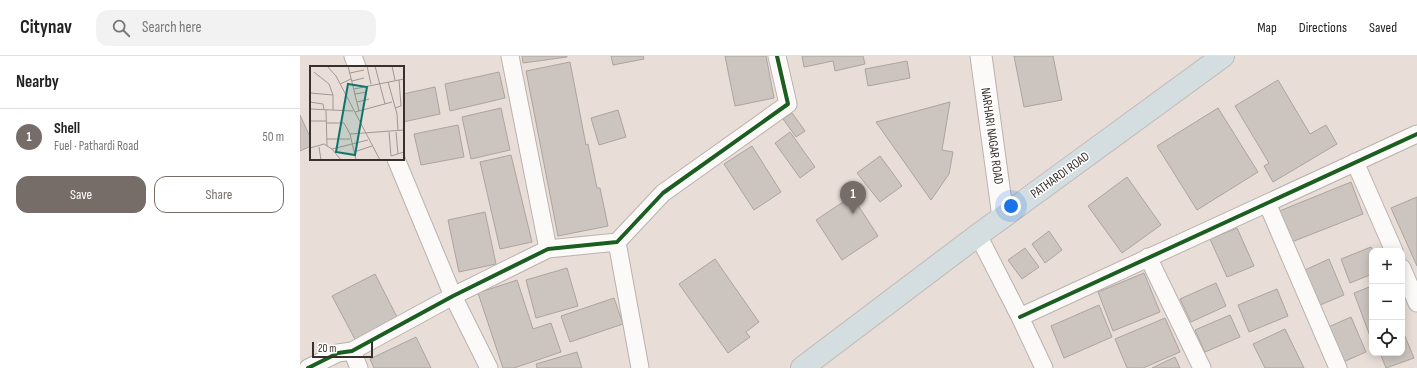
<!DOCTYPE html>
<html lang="en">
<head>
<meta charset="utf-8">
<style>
  body { margin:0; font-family:"Sofia Sans Condensed",sans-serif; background:#f2f2f2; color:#222 }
  .controls { position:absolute; right:12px; bottom:12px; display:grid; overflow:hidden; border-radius:8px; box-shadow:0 2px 10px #0003 }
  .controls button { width:36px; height:36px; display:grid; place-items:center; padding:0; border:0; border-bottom:1px solid #e0e0e0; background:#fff; color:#222; font:20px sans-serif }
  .scale { position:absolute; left:12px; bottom:10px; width:61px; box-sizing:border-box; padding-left:4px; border:2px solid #38302c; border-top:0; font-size:11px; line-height:14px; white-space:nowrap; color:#38302c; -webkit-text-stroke:3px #fff; paint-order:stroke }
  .you { position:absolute; left:711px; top:150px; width:14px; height:14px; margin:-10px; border:3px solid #fff; border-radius:50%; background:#1a73e8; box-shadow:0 0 0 6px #1a73e833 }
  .badge { display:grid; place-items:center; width:26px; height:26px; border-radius:50%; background:#766d68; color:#fff; font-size:13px; font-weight:700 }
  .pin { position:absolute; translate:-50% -33px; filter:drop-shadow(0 1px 2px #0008) }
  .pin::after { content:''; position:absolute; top:21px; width:14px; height:12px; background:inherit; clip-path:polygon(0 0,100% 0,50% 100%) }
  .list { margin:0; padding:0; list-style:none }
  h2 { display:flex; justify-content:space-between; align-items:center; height:52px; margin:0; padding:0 16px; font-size:17px }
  h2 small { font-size:13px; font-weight:400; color:#767676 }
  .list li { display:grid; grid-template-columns:26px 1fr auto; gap:12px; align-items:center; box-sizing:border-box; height:56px; padding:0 16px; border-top:1px solid #e0e0e0 }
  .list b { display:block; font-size:15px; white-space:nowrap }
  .list p { margin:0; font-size:13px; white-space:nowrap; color:#767676 }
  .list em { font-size:13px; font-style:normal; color:#767676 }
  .actions { display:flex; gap:8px; padding:12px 16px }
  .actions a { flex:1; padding:9px 0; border:1px solid #766d68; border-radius:12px; text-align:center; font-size:14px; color:#766d68 }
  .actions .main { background:#766d68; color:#fff }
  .icon { flex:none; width:22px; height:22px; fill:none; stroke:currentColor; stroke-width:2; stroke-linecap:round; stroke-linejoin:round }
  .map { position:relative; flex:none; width:1117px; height:312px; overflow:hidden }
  header { display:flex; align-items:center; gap:24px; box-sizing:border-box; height:56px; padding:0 20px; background:#fff; border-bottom:1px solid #e0e0e0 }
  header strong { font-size:19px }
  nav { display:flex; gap:22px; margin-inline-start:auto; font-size:14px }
  .search { width:280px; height:36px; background:#f2f2f2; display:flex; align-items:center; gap:10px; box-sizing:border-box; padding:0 14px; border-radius:12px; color:#767676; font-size:15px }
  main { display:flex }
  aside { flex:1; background:#fff }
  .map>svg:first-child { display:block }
  .building { fill:#ccc4be; stroke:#ada49f }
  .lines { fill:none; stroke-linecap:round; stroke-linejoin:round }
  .minor-casing { stroke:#bab2ad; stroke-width:19 }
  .tertiary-casing { stroke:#bab2ad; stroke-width:23 }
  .primary-casing { stroke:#c0bab7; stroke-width:24 }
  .minor { stroke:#fcfaf9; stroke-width:17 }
  .tertiary { stroke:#fcfaf9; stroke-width:21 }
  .primary { stroke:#d4dee0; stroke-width:22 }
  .cycleway-casing { stroke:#fff; stroke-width:6 }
  .cycleway { stroke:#1b5e20; stroke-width:4 }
  .labels { text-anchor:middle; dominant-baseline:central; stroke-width:3; stroke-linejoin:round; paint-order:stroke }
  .street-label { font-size:13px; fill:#38302c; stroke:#fff }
  .inset-road { fill:none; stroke:#a29893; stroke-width:1 }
  .view { fill:#0f766e; fill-opacity:0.15; stroke:#0f766e; stroke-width:2 }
  .inset-edge { fill:none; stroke:#38302c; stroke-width:2 }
</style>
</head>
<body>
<header>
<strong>Citynav</strong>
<div class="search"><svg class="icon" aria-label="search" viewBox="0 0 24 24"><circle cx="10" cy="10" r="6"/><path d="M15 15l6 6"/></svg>Search here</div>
<nav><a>Map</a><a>Directions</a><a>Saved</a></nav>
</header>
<main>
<aside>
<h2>Nearby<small></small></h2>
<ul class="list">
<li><span class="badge">1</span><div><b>Shell</b><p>Fuel · Pathardi Road</p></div><em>50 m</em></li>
</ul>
<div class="actions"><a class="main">Save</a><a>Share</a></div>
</aside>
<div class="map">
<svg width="1117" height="312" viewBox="0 0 1117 312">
  <rect width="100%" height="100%" fill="#e8ddd7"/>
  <!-- building -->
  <path class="building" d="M222,0h45v1l-44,6z
    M311,0h32l1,3 -31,6z
    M425,0h41l8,42 -39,8z
    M502,0h61l2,8 -30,7 -2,-10 -29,6z
    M714,0h39l9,44 -38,7z
    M607,5l3,17 -42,8 -3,-17z
    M270,6l16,83 2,-1 9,44h3l8,38 -50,10 -32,-165z
    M199,16l6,26 -55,13 -5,-27z
    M978,24l32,54 16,-9 11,19 -64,38 -9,-16 5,-3 -34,-57z
    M135,31l5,27 -37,8v-28z
    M650,46l-8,48 11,2 -4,22 -18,26 -55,-78z
    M201,52l9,42 -39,9 -9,-42z
    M918,52l40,64 -61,38 -40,-64z
    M318,54l8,27 -27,8 -8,-27z
    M492,57l13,18 -9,6 -13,-18z
    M0,59l11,24v7l-11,5z
    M158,69l6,32 -43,8 -7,-31z
    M490,76l25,35 -15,11 -25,-35z
    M452,90l29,46 -27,18 -30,-46z
    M211,99l21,87 -32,7 -20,-87z
    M580,100l22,30 -22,16 -23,-29z
    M827,121l34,48 -39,28 -34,-47z
    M1051,126l12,32 -74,29 -12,-31z
    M552,140l26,40 -36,24 -26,-40z
    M1117,141v69l-26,-58z
    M185,156l11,52 -37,8 -11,-52z
    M937,172l17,38 -27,11 -17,-38z
    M749,175l13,19 -17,13 -13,-19z
    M1071,191l2,4 -1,23 -22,9 -9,-24z
    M725,192l14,19 -17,12 -14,-19z
    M415,203l44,63 -13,10 4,5 -22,16 -49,-69z
    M1029,203l15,36 -24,10 -15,-35z
    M267,212l11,38 -42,12 -10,-38z
    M844,217l16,39 -47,19 -15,-39z
    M75,218l24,47 -42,22 -25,-47z
    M217,224l16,49 18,-6 10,29 -47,16h-11l-25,-75z
    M916,227l10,23 -35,16 -11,-23z
    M1072,230v53h-1l-17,-46z
    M977,233l11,27 -39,16 -11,-27z
    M314,242l9,26 -53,18 -9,-26z
    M799,249l13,32 -48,21 -13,-32z
    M930,259l10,22 -35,15 -10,-22z
    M1051,261l15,35 -25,11 -15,-35z
    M865,262l15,34 -37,16h-16l-12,-29z
    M985,273l19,39h-39l-12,-24z
    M1104,278l10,24 -28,10 -6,-15h22v-18z
    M116,281l15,31h-57l-4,-9z
    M277,296l5,16h-45l-1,-4z
    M875,301l5,11h-28z"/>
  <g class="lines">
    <!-- minor casing -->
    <g class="minor-casing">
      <path id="minor" d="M53,0l4,11
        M210,0l38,193
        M96,103l57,137 36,72
        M1055,106l39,89
        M967,147l71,165
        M678,179l42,82 24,51
        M317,186l23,126
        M848,201l54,111
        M1102,212l15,35
        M720,261l397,-183
        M52,295l7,17
        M8,312l30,-15 14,-2 101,-55 95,-47 69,-7 46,-49 125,-89 -11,-48"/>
    </g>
    <!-- tertiary casing -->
    <g class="tertiary-casing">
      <path id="tertiary" d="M681,0l22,161"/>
    </g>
    <!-- primary casing -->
    <g class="primary-casing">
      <path id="primary" d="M502,312l176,-133 245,-179"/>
    </g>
    <!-- minor -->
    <use href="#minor" class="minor"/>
    <!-- tertiary -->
    <use href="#tertiary" class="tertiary"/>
    <!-- primary -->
    <use href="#primary" class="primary"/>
    <!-- cycleway casing -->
    <g class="cycleway-casing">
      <path id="cycleway" d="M720,261l397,-183
        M8,312l30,-15 14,-2 101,-55 95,-47 69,-7 46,-49 125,-89 -11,-48"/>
    </g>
    <!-- cycleway -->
    <use href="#cycleway" class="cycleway"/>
  </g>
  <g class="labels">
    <!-- street labels -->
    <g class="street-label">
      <text transform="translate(692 80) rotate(82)">NARHARI NAGAR ROAD</text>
      <text transform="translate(760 119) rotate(-36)">PATHARDI ROAD</text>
    </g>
  </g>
  <!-- overview -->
  <g transform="translate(10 10)">
    <rect width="94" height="94" fill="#e8ddd7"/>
    <path class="inset-road" d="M17,0l9,10 44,84M38,0l11,45M57,0l4,18M65,0l10,38M82,0l3,14M4,6l15,12 4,11v15M40,7l14,-3M42,15l12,-3M78,16l9,32 1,17M30,18l11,-5M44,23l50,-10M0,27l23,2M45,28l12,-2M0,36l13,2 1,6M47,36l12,-3M85,42l6,-2 -2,-26M0,43l43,2M45,46l37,-10M94,52v24M0,55h16M16,57h18l6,11 6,26M79,66l2,24 13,-4M86,66l2,22M40,68l54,-4M17,73h23M17,80l5,3 36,-9M9,81l2,13M0,82l14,-4 3,2 -1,-36M22,83l9,11M44,86l18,-6"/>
    <path class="view" d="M38,18l19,3 -12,68 -19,-3z"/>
    <rect width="94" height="94" class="inset-edge"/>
  </g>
</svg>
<div class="controls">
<button>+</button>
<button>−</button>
<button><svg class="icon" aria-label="locate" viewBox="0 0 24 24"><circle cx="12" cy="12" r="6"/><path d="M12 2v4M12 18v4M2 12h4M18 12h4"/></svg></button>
</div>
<div class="scale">20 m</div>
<div class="you"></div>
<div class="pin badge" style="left:553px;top:158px">1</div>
</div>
</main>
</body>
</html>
